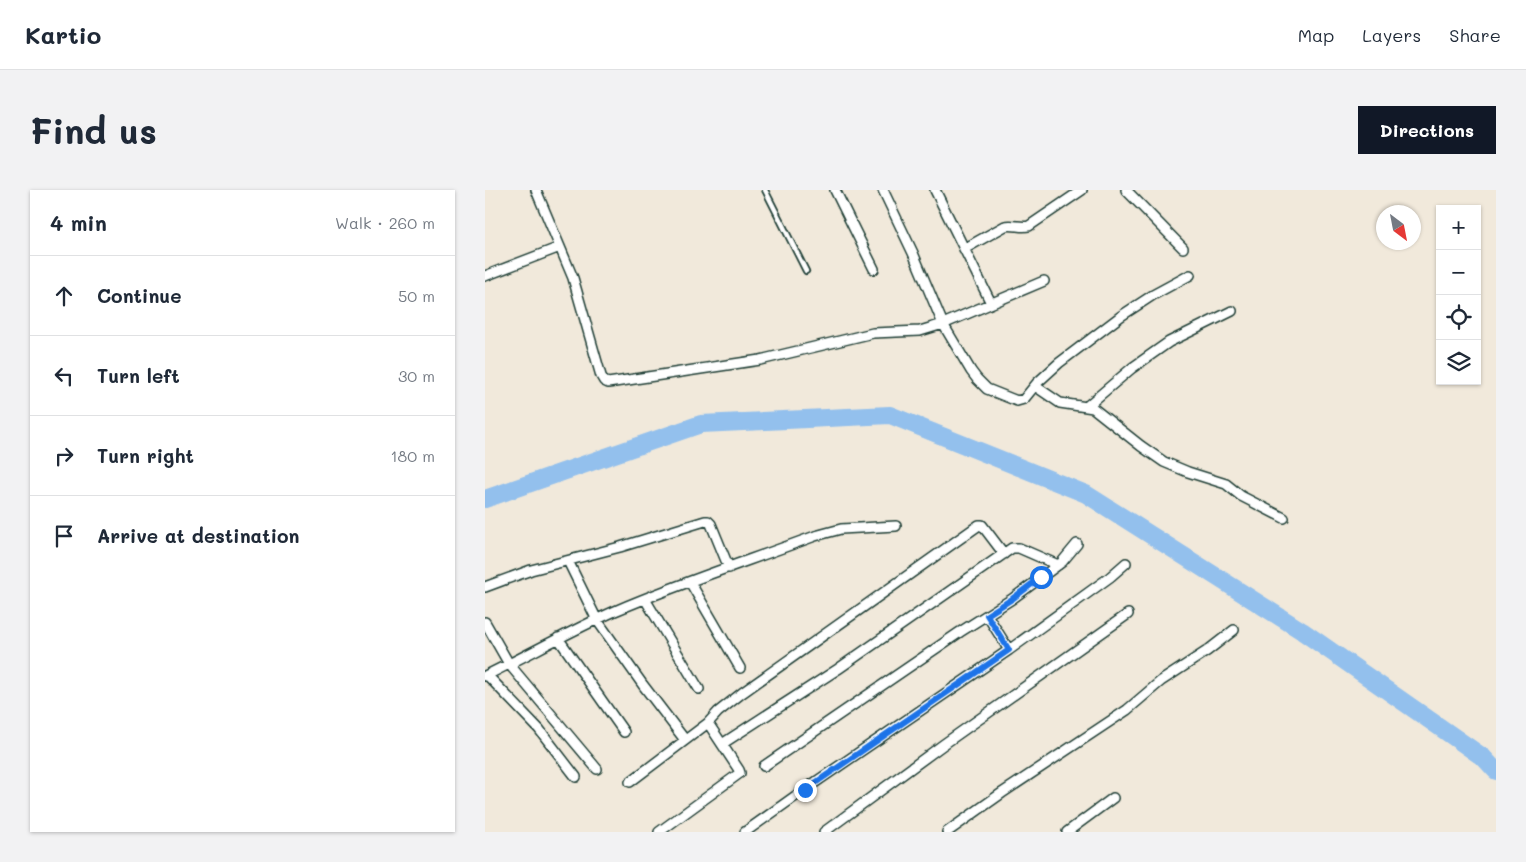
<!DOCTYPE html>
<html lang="en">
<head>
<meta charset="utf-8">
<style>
  body { margin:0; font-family:Mali,sans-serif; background:#f2f2f3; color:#1f2937 }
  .controls { position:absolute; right:15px; top:15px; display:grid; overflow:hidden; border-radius:0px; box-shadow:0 1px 4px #0004 }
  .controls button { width:45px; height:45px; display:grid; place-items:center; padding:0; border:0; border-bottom:1px solid #e0e1e3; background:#fff; color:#1f2937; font:25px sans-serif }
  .compass { position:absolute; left:891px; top:15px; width:45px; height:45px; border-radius:50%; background:#fff; box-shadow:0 1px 4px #0004; rotate:148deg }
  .stop { position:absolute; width:15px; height:15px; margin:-11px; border:4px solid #1a73e8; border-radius:50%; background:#fff }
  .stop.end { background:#1a73e8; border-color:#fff; box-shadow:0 1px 5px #0008 }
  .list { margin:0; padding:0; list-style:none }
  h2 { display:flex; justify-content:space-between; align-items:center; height:65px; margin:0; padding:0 20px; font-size:21px }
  h2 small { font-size:16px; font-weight:400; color:#747a83 }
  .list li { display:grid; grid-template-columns:32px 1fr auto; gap:15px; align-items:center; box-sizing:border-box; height:80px; padding:0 20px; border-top:1px solid #e0e1e3 }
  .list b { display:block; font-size:19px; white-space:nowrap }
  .list em { font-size:16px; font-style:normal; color:#747a83 }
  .icon { flex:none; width:28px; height:28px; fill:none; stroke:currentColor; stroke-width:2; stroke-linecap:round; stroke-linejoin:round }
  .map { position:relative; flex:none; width:1011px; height:642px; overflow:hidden; border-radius:0px }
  header { display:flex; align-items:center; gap:30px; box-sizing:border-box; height:70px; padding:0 25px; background:#fff; border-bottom:1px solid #e0e1e3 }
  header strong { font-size:24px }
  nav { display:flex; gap:28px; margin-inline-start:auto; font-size:18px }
  .intro { display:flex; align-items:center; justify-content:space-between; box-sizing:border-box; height:120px; padding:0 30px }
  h1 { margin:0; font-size:35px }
  .button { padding:12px 22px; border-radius:0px; background:#111827; color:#fff; font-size:18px; font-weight:700 }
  main { display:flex; gap:30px; padding:0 30px }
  aside { flex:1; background:#fff; border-radius:0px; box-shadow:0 1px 4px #0004 }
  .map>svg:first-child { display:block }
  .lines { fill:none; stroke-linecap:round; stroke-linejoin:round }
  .river { stroke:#93c0ed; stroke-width:18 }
  .service-casing { stroke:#1f3d34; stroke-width:8 }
  .minor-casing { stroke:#1f3d34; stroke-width:12 }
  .service { stroke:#fff; stroke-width:4.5 }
  .minor { stroke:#fff; stroke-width:9 }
  .route { stroke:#1a73e8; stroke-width:6 }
</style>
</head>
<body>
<header>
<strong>Kartio</strong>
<nav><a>Map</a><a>Layers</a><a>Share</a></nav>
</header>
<div class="intro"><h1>Find us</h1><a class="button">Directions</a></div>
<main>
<aside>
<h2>4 min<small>Walk · 260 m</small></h2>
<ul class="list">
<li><svg class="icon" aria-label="ahead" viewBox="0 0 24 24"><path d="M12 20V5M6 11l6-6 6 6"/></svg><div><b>Continue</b></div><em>50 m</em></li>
<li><svg class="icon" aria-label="left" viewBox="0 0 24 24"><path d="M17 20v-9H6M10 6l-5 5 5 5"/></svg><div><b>Turn left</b></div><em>30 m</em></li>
<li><svg class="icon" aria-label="right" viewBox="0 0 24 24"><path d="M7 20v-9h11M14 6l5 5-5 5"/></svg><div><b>Turn right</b></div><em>180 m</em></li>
<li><svg class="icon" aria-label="arrive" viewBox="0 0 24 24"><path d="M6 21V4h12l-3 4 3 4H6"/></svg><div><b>Arrive at destination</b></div></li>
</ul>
</aside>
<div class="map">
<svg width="1011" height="642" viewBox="0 0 1011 642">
  <rect width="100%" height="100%" fill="#f1e9db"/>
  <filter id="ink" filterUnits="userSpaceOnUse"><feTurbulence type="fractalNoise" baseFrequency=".02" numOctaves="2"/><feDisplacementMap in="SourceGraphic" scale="10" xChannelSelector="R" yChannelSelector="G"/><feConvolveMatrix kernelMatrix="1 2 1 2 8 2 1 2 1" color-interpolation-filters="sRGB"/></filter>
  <g filter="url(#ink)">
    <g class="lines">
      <!-- river -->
      <path class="river" d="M0,309l216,-75 189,-9 196,79 216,137 182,127 12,13"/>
      <!-- service casing -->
      <g class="service-casing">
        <path id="service" d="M280,0l41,81"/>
      </g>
      <!-- minor casing -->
      <g class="minor-casing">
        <path id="minor" d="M51,0l37,88 28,98 3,5 4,2 152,-23 113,-27 47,-2 23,-7 101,-43
          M350,0l39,79
          M398,0l30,63 30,71 28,47 6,8 10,10 30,12 7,-2 13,-16 22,-20 62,-47 32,-21 37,-20
          M450,0l56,113
          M641,0l57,58
          M479,59l41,-23c8,-2 16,2 24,0l53,-36
          M0,86l75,-29
          M550,196l25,17 33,5 48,38 23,16 24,10 38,12 15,12 43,22
          M601,217l46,-39 37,-26 63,-31
          M83,371l29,59 46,65 42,55
          M205,392l50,86
          M0,397l46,-17 89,-23 85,-26h3l3,3 18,44
          M160,409l54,90
          M502,425l22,35
          M0,432l24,42 88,105
          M73,448l66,94
          M2,485l52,54 37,48
          M0,486c43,-21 85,-45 130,-65 65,-28 133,-50 200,-75l26,-7 55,-3
          M237,554l116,-75 174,-121h7l39,17
          M279,576l196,-134 52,-33 50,-37 15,-18
          M145,592l78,-59 10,-11 24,-19 237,-168h3l22,29
          M174,642l81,-59 -1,-3 -31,-47
          M260,642l59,-42 205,-140 101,-73 16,-14
          M339,642l120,-88 184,-130
          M462,642l55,-39 125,-83 34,-29 46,-30 27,-21
          M582,642l46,-34"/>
      </g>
      <!-- service -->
      <use href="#service" class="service"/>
      <!-- minor -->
      <use href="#minor" class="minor"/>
    </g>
  </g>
  <g class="lines" filter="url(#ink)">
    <!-- route -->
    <path class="route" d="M320,600l204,-140 -22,-35 25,-16 29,-22"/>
  </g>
</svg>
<div class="controls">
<button>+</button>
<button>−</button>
<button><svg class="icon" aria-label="locate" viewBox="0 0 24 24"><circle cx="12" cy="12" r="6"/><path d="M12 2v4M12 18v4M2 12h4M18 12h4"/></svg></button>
<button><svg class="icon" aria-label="layers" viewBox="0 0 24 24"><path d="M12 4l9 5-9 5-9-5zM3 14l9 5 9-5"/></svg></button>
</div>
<svg class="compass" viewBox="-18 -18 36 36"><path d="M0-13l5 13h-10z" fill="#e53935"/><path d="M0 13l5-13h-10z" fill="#747a83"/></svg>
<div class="stop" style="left:556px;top:387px"></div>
<div class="stop end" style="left:320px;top:600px"></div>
</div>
</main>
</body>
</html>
